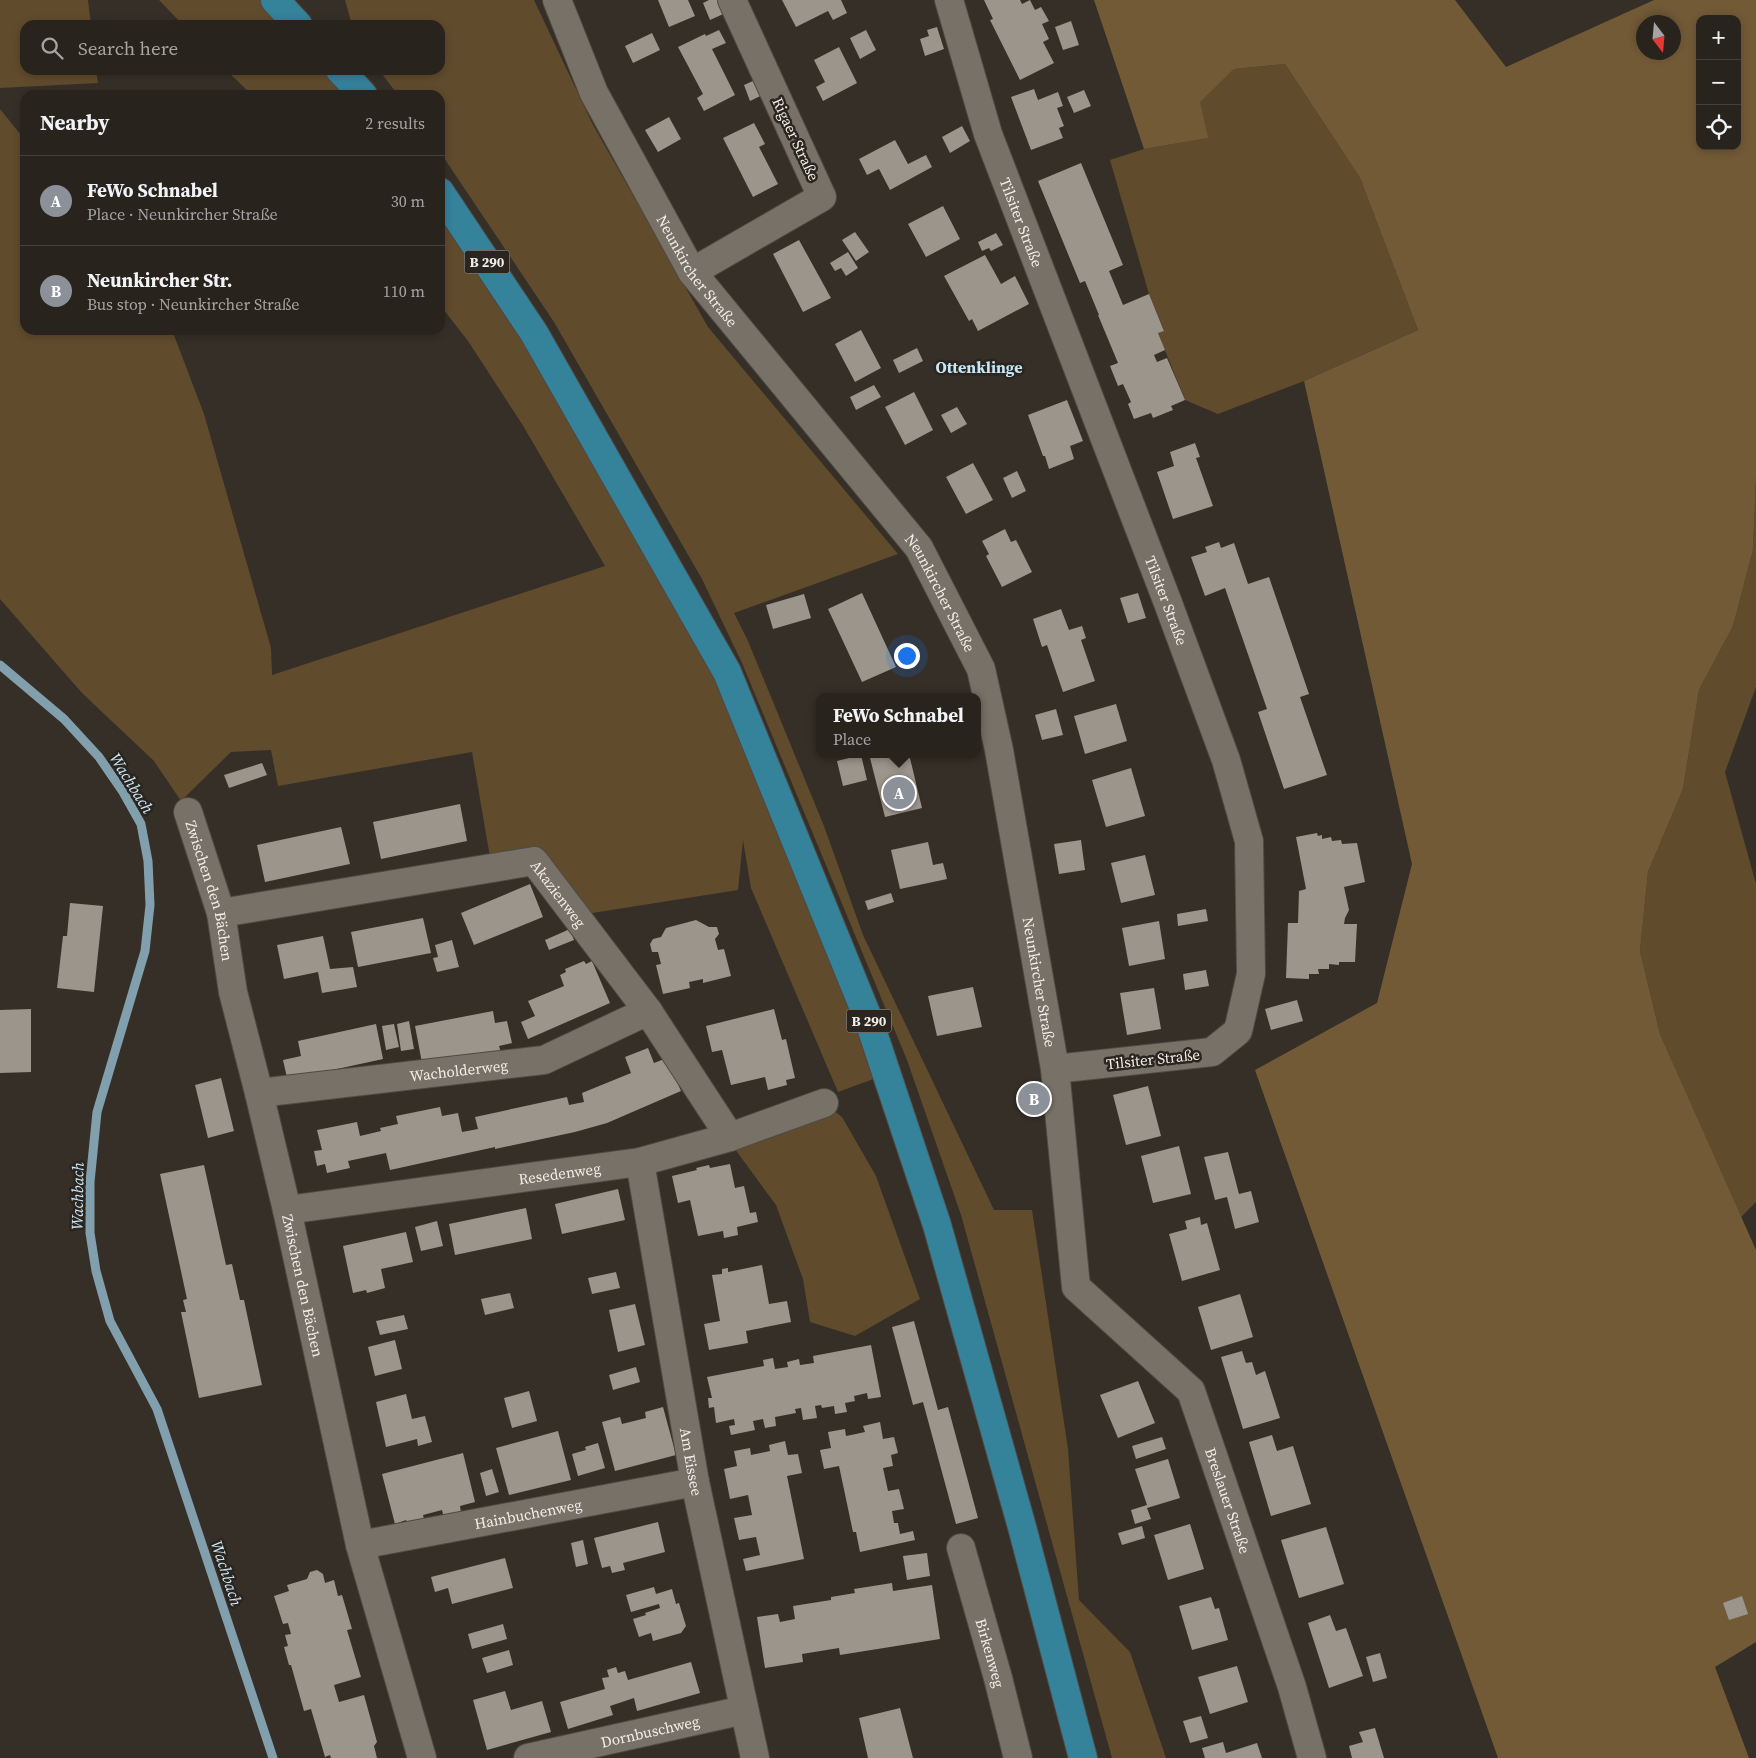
<!DOCTYPE html>
<html lang="en">
<head>
<meta charset="utf-8">
<style>
  body { margin:0; font-family:"Source Serif 4",serif; background:#342f2a; color:#f1f3f6 }
  .controls { position:absolute; right:15px; top:15px; display:grid; overflow:hidden; border-radius:10px; box-shadow:0 2px 8px #0003 }
  .controls button { width:45px; height:45px; display:grid; place-items:center; padding:0; border:0; border-bottom:1px solid #44403b; background:#28231d; color:#f1f3f6; font:25px sans-serif }
  .compass { position:absolute; left:1636px; top:15px; width:45px; height:45px; border-radius:50%; background:#28231d; box-shadow:0 2px 8px #0003; rotate:164deg }
  .you { position:absolute; left:906px; top:655px; width:18px; height:18px; margin:-12px; border:4px solid #fff; border-radius:50%; background:#1a73e8; box-shadow:0 0 0 8px #1a73e833 }
  .badge { display:grid; place-items:center; width:32px; height:32px; border-radius:50%; background:#8c9099; color:#fff; font-size:16px; font-weight:700 }
  .pin { position:absolute; translate:-50% -50%; border:2px solid #fff; box-shadow:0 1px 5px #0006 }
  .popup { position:absolute; left:816px; top:693px; width:165px; height:65px; box-sizing:border-box; display:grid; place-content:center; border-radius:10px; background:#28231d; filter:drop-shadow(0 1px 4px #0005); font-size:16px; white-space:nowrap; color:#a5a4a4 }
  .popup b { font-size:19px; color:#f1f3f6 }
  .popup::after { content:''; position:absolute; left:50%; top:100%; margin-left:-10px; border:10px solid transparent; border-top-color:#28231d }
  .list { margin:0; padding:0; list-style:none }
  h2 { display:flex; justify-content:space-between; align-items:center; height:65px; margin:0; padding:0 20px; font-size:21px }
  h2 small { font-size:16px; font-weight:400; color:#a5a4a4 }
  .list li { display:grid; grid-template-columns:32px 1fr auto; gap:15px; align-items:center; box-sizing:border-box; height:90px; padding:0 20px; border-top:1px solid #44403b }
  .list b { display:block; font-size:19px; white-space:nowrap }
  .list p { margin:0; font-size:16px; white-space:nowrap; color:#a5a4a4 }
  .list em { font-size:16px; font-style:normal; color:#a5a4a4 }
  .icon { flex:none; width:28px; height:28px; fill:none; stroke:currentColor; stroke-width:2; stroke-linecap:round; stroke-linejoin:round }
  .map { position:relative; flex:none; width:1756px; height:1758px; overflow:hidden }
  .search { position:absolute; background:#28231d; box-shadow:0 2px 8px #0003; left:20px; top:20px; width:425px; height:55px; display:flex; align-items:center; gap:12px; box-sizing:border-box; padding:0 18px; border-radius:15px; color:#a5a4a4; font-size:19px }
  .panel { position:absolute; background:#28231d; box-shadow:0 2px 8px #0003; left:20px; top:90px; width:425px; height:245px; border-radius:15px }
  .map>svg:first-child { display:block }
  .green { fill:#604b2d }
  .forest { fill:#725a37; fill-rule:evenodd }
  .lines { fill:none; stroke-linecap:round; stroke-linejoin:round }
  .stream { stroke:#819fac; stroke-width:9 }
  .building { fill:#9c958c }
  .minor-casing { stroke:#4f4a44; stroke-width:30 }
  .major-casing { stroke:#4f4a44; stroke-width:30 }
  .minor { stroke:#787168; stroke-width:28 }
  .major { stroke:#35829b; stroke-width:28 }
  .labels { text-anchor:middle; dominant-baseline:central; stroke-width:5; stroke-linejoin:round; paint-order:stroke }
  .shield { fill:#2a251e; stroke:#b5b1ab; stroke-width:1 }
  .shield-label { font-size:14px; font-weight:bold; fill:#f1ede8 }
  .street-label { font-size:15px; fill:#f1ede8; stroke:#2a251e }
  .neighbourhood-label { font-size:16px; font-weight:bold; fill:#c7e6f7; stroke:#2a251e }
  .water-label { font-size:16px; font-style:italic; fill:#cbe7f6; stroke:#2a251e }
</style>
</head>
<body>
<div class="map">
<svg width="1756" height="1758" viewBox="0 0 1756 1758">
  <rect width="100%" height="100%" fill="#352f27"/>
  <!-- green -->
  <path class="green" d="M0,0h88l3,25h-66v45h71l2,13 -98,5z
    M159,0h116l23,25h-115z
    M345,0h189l59,125 115,202 190,227 -164,59 14,28 76,185 39,109 131,275h38l36,239 11,151 51,52 36,106h-54l-151,-543 -54,-155 -165,-397 -40,-84 -148,-257 -114,-170v-57h-42l-19,-25h61v-45h-88z
    M1285,64l75,114 58,152 -114,51 -86,33 -33,-14 -27,-67 6,-3 -15,-36 -39,-134 34,-11 63,-11 -8,-36 35,-33z
    M226,70h114l23,25h-111z
    M0,109l25,31v190h147l32,84 67,234 1,27 333,-109 -83,-142 -54,-83 -28,-36v-113l253,422 194,460 -49,18 -87,-204 -8,-48 -5,50 -152,24 -52,-53 -42,8 -20,-117 -194,34 -7,-36 -40,2 -50,49 -27,-40 -72,-68 -82,-94z
    M1756,478v209l-31,85 31,112v318l-15,15 -81,-183 -20,-83 8,-79 35,-83 16,-99 34,-64 20,-76z
    M824,1103l18,14 34,59 44,123 -65,37 -45,-14 -7,-43 -27,-74 -44,-60z"/>
  <!-- forest -->
  <path class="forest" d="M1094,0h361l51,67 148,-67h102v478l-3,72 -20,76 -34,64 -16,99 -35,83 -8,79 20,83 96,216v392l-41,25 34,91h-251l-243,-688 122,-67 35,-139 -108,-483 114,-51 -58,-152 -75,-114 -51,5 -34,33 8,36 -64,11zM1700,19h37v127h-37zM1644,22h30v30h-30z"/>
  <g class="lines">
    <!-- stream -->
    <path class="stream" d="M0,665l64,54 35,38 24,35 18,32 7,37 2,44 -5,46 -48,161 -7,70v51l6,38 14,50 47,88 116,349"/>
  </g>
  <!-- building -->
  <path class="building" d="M658,0h30l7,16 -26,11z
    M709,0h16l5,11 -20,9 -7,-17z
    M782,0h59l6,13 -14,7 -5,-9 -32,16z
    M984,0h36l2,4 8,-4 5,10 6,-3 8,14 -7,3 7,15 -6,3 11,21 -34,17 -30,-60 3,-1z
    M1071,21l8,24 -16,5 -8,-23z
    M937,27l7,22 -19,7 -5,-17 9,-3 -2,-6z
    M719,30l7,13 -14,6 23,46 -31,16 -7,-13 6,-4 -25,-47 27,-13 1,2z
    M866,30l10,20 -16,9 -10,-21z
    M652,33l8,17 -27,13 -8,-17z
    M839,47l18,36 -34,18 -7,-14 9,-5 -11,-22z
    M762,77l7,15 -19,9 -6,-16z
    M1034,89l4,11 20,-8 5,14 -6,2 7,18 -5,2 4,10 -32,12 -20,-53z
    M1084,90l7,16 -17,7 -7,-16z
    M669,117l12,22 -23,13 -13,-22z
    M754,123l11,21 -6,3 19,37 -25,13 -30,-59z
    M962,126l8,15 -20,12 -8,-16z
    M895,140l13,24 18,-9 6,12 -42,23 -11,-21 -12,6 -8,-16z
    M1081,163l42,102 -14,6 14,34 26,-11 15,37 -6,2 7,17 -11,5 3,7 10,-4 18,42 -14,6 2,4 -20,8 -2,-5 -17,6 -6,-15 3,-2 -8,-18 -5,2 -8,-20 8,-3 -20,-48h1l-14,-34 -5,2 -42,-102z
    M943,206l17,33 -34,18 -18,-33z
    M855,232l14,20 -13,9 -14,-21z
    M996,233l7,12 -12,6 -2,-3 -7,3 -4,-9z
    M799,240l32,58 -28,14 -30,-58z
    M848,252l10,16 -12,8 -5,-8 -6,3 -5,-8z
    M985,255l16,29 14,-8 14,28 -51,27 -6,-12 -3,2 -25,-45z
    M861,330l20,38 -26,14 -20,-38z
    M917,348l6,13 -24,12 -6,-13z
    M874,385l7,12 -25,13 -6,-13z
    M914,392l19,38 -28,15 -20,-38z
    M1067,400l16,41 -13,5 4,13 -25,10 -4,-13h-2l-15,-41z
    M957,407l10,17 -16,9 -10,-18z
    M1195,443l5,14 -4,1 17,48 -40,13 -16,-47 17,-6 -4,-14z
    M973,463l20,37 -27,14 -20,-37z
    M1017,471l9,20 -14,7 -9,-20z
    M1005,529l6,13 5,-2 16,32 -30,15 -16,-31 3,-2 -7,-13z
    M1219,542l2,6 13,-5 14,41 21,-7 40,117 -9,3 27,78 -43,14 -26,-77 9,-3 -42,-121 -20,8 -14,-39 16,-5 -2,-5z
    M862,593l34,74 -34,15 -34,-73z
    M1138,593l8,25 -18,5 -8,-25z
    M804,594l7,24 -38,11 -7,-24z
    M1061,609l8,21 13,-4 4,12 -5,2 14,41 -32,11 -16,-47 -5,2 -9,-28z
    M1116,704l11,37 -42,13 -11,-38z
    M1056,709l7,26 -21,5 -7,-25z
    M869,754h40l13,54 -37,9z
    M861,755l6,25 -24,6 -6,-25z
    M262,763l5,12 -38,13 -5,-13z
    M1131,768l14,48 -39,11 -14,-47z
    M460,804l7,37 -86,18 -8,-37z
    M341,827l9,37 -85,18 -8,-37z
    M1317,833l1,3 4,-1v4l9,-2 1,4 9,-1 1,4 15,-1 8,39 -21,5 5,23 -4,8 -1,6h13l-2,38h-16v3l-10,-1v5h-11l1,5h-10v5l-23,-1 2,-55h10l1,-32 7,-2 -10,-52z
    M1081,840l4,30 -26,4 -5,-30z
    M928,842l5,23 10,-2 4,16 -47,10 -9,-39z
    M1145,855l10,40 -34,8 -10,-40z
    M530,884l13,33 -69,28 -13,-32z
    M891,893l3,9 -26,8 -3,-9z
    M70,903l33,3 -9,86 -37,-4 6,-52h4z
    M1206,909l2,12 -30,5 -1,-12z
    M423,918l8,35 -73,14 -7,-35z
    M696,920l13,7h8l2,7 -4,5 3,11 6,-1 7,27 -28,7v-4l-14,3 1,6 -27,6 -7,-29 5,-1 -3,-12h-6l-2,-8 3,-5 8,-2 5,-9z
    M1159,921l6,38 -36,7 -7,-38z
    M570,929l4,11 -25,10 -4,-10z
    M323,936l7,33 23,-2 4,20 -35,6 -4,-21 -34,7 -7,-34z
    M452,940l7,27 -22,5 -4,-14 5,-1 -3,-12z
    M584,961l2,3 6,-3 18,42 -82,36 -7,-17 14,-6 -7,-15 36,-15 -4,-11 6,-3 -1,-3z
    M1206,970l3,16 -24,4 -2,-16z
    M973,987l9,40 -45,9 -9,-40z
    M1154,988l7,41 -34,6 -7,-42z
    M1297,1000l6,21 -32,9 -6,-21z
    M31,1009v63l-31,1v-63z
    M774,1009l8,31 4,-1 9,39 -9,2 1,5 -19,5 -3,-13 -34,8 -9,-35 -10,2 -6,-26z
    M493,1011l2,12 12,-2 5,22 -13,3 2,7 -78,15 -8,-42z
    M409,1021l5,28 -13,2 -4,-27z
    M376,1024l7,35 -78,17 -17,6 -5,-22 18,-4 -3,-15z
    M394,1024l5,23 -13,3 -4,-24z
    M648,1048l6,15 13,-5 14,33 -74,32 -32,9 -80,17v-2l-105,23 -4,-17 -38,8 2,7 -23,5 -2,-9 -8,2 -3,-15 8,-1 -5,-20 40,-8 3,14 21,-5 -1,-3 18,-4 -2,-8 44,-9 2,9 16,-3 4,19 16,-3 -3,-12 92,-20 2,8 15,-3 -2,-9 49,-20 -6,-16z
    M221,1078l13,53 -26,7 -13,-53z
    M1148,1086l13,50 -35,9 -13,-50z
    M1179,1146l12,48 -38,9 -12,-47z
    M1228,1152l11,42 12,-3 8,31 -24,7 -8,-32 -12,3 -11,-43z
    M730,1164l5,24 9,-2 6,27 6,-1 2,10 -21,5 1,8 -14,3 -1,-7 -25,5 -8,-36 -12,3 -6,-27 25,-6 -1,-2 13,-3 1,3z
    M204,1165l22,100 6,-1 8,36h4l18,85 -63,13 -18,-86h5l-3,-12 4,-1 -27,-125z
    M618,1189l7,31 -63,14 -7,-30z
    M526,1208l6,31 -77,16 -6,-31z
    M1200,1217l1,8 6,-2 13,47 -38,11 -13,-47 18,-5 -2,-8z
    M437,1221l6,25 -22,5 -6,-24z
    M406,1232l7,30 -32,7 4,19 -18,5 -1,-3 -13,3 -10,-47z
    M762,1265l7,39 18,-3 4,21 -45,9 2,12 -39,7 -5,-26 16,-3 -8,-46 10,-1v-5l6,-1v4z
    M616,1272l4,16 -28,6 -4,-16z
    M510,1293l4,15 -29,7 -4,-16z
    M1240,1294l13,43 -42,13 -13,-43z
    M635,1304l10,41 -27,7 -9,-42z
    M404,1315l4,14 -28,6 -4,-14z
    M914,1321l24,89 10,-3 30,111 -22,6 -33,-122 -10,3 -21,-78z
    M395,1340l7,29 -27,7 -7,-29z
    M871,1345l10,52 -13,2 -1,-6 -13,3 1,5 -10,2 2,9 -12,2 -1,-8 -12,2 -1,-3 -6,1 2,12 -14,2 -2,-12 -6,1 1,4 -21,4 1,9 -11,2 -2,-9 -10,2 2,9 -24,5 -2,-9 6,-1 -1,-6 -18,4 -2,-16 -5,1 -1,-10h4l-5,-21 57,-11 -1,-6 10,-2 2,11 13,-2 -1,-5 12,-3 1,6 14,-2 -1,-7z
    M1242,1351l4,12 6,-1 4,13 9,-4 15,47 -37,11 -22,-72z
    M636,1367l4,15 -27,8 -4,-15z
    M1138,1381l17,42 -37,15 -18,-43z
    M529,1391l8,30 -25,7 -8,-30z
    M406,1394l6,25 13,-3 7,26 -14,4 -1,-7 -31,8 -10,-45z
    M663,1407l13,48 -61,16 -13,-49 18,-5 2,7 24,-6 -1,-6z
    M880,1422l3,17 11,-2 4,16 -7,2 2,11 -10,2 5,23 11,-2 5,20 -12,2 2,12h4l2,11 13,-3 2,9 -55,12 -4,-20h-3l-14,-66 -15,3 -4,-19 11,-2 -3,-16 17,-3 1,7 10,-2 9,-2 -2,-6z
    M558,1431l13,49 -62,15 -13,-47z
    M1272,1435l5,16 16,-5 18,58 -40,12 -22,-74z
    M1162,1437l4,12 -30,10 -4,-13z
    M785,1441l3,14 10,-1 4,19 -15,3 17,83 -58,12 -3,-12 17,-4 -4,-18 -17,3 -5,-22 18,-3 -4,-20 -18,4 -6,-30 13,-3 -3,-15 16,-3 1,7 19,-4 -1,-6z
    M598,1443l7,25 -27,8 -6,-22 14,-4 -1,-3z
    M463,1453l12,49 -15,4 1,7 -17,5 -2,-8 -19,5 2,8 -17,4 -2,-7 -11,4 -13,-50z
    M1168,1459l12,39 -33,10 4,11 -16,5 -4,-14 16,-5 -12,-36z
    M492,1469l7,23 -13,4 -6,-23z
    M658,1522l7,30 -42,11 2,7 -13,3 -2,-7 -8,2 -8,-30z
    M1190,1524l14,45 -36,11 -14,-45z
    M1142,1526l3,12 -23,7 -4,-12z
    M1326,1527l18,57 -45,14 -18,-58z
    M583,1540l5,24 -12,3 -5,-24z
    M927,1553l3,23 -23,4 -4,-24z
    M505,1558l8,30 -61,16 -4,-16 -13,4 -4,-15z
    M317,1570l6,4 2,9 9,-3 4,16 4,-1 10,34 -5,1 14,47 -27,8 5,17 25,-7 13,47 -3,4 3,12h-46l-1,-3 -5,2 -14,-48 -7,2 -13,-46h-2l-5,-18 4,-1 -3,-11 6,-1 -3,-11 -5,1 -9,-28 15,-5 -2,-6 20,-6 3,-7z
    M892,1583l1,8 39,-6 8,54 -100,16 -1,-7 -37,6 1,8 -38,6 -8,-51 21,-3 2,8 15,-3 -2,-13 38,-6v-3l24,-4 -1,-4z
    M654,1587l2,7 16,-5 4,15 3,-1 7,23 -5,7 -28,8 -2,-8 -12,4 -6,-18 13,-4 -1,-2 15,-5 -1,-4 -28,8 -5,-17z
    M1742,1596l6,18 -19,6 -6,-17z
    M1211,1597l4,12 4,-1 9,32 -36,10 -13,-44z
    M1330,1615l6,16 10,-3 17,48 -34,12 -21,-65z
    M503,1624l4,15 -35,10 -4,-15z
    M509,1650l4,15 -26,8 -5,-15z
    M1380,1653l7,25 -14,4 -7,-25z
    M691,1662l9,31 -63,18 -3,-13 -24,8 3,9 -45,14 -8,-27 45,-13 -3,-11 7,-1 -2,-7 9,-3 2,6 7,-2 3,9z
    M1237,1666l11,36 -38,12 -12,-37z
    M505,1691l6,19 31,-9 9,31 -64,18 -14,-50z
    M900,1708l13,50h-45l-9,-40z
    M1201,1716l7,22 -18,5 -7,-22z
    M1375,1728l9,30h-32l-3,-12 14,-4 -4,-10z
    M1223,1742l3,11 31,-10 5,15h-57l-3,-10z"/>
  <g class="lines">
    <!-- minor casing -->
    <g class="minor-casing">
      <g id="minor">
        <path id="s1" d="M557,0l37,93 98,179 227,276 62,121 18,81 56,319 21,218 115,104 101,296 20,71"/>
        <path id="s2" d="M949,0l39,134 180,469 58,157 23,81 2,133 -13,57 -26,21 -157,17"/>
        <path d="M692,272l130,-75 -90,-197"/>
        <path id="s3" d="M188,812l33,101 12,79 26,101 28,117 73,335 62,213"/>
        <path id="s4" d="M221,913l313,-52 114,150 82,126"/>
        <path id="s5" d="M259,1093l285,-33 104,-49"/>
        <path id="s6" d="M640,1162l55,320 60,276"/>
        <path id="s7" d="M287,1210l353,-48 90,-25 94,-34"/>
        <path id="s8" d="M360,1545l335,-63"/>
        <path id="s9" d="M961,1548l37,130 20,80"/>
        <path id="s10" d="M528,1758l216,-48"/>
      </g>
    </g>
    <!-- major casing -->
    <g class="major-casing">
      <path id="major" d="M275,0l23,25
        M340,70l23,25
        M440,192l94,141 193,339 141,346 69,207 85,302 61,231"/>
    </g>
    <!-- minor -->
    <use href="#minor" class="minor"/>
    <!-- major -->
    <use href="#major" class="major"/>
  </g>
  <g class="labels">
    <!-- shield labels -->
    <g class="shield">
      <rect x="464.5" y="250.5" width="45" height="23" rx="4"/>
      <rect x="846.5" y="1009.5" width="45" height="23" rx="4"/>
    </g>
    <g class="shield-label">
      <text x="487" y="262">B 290</text>
      <text x="869" y="1021">B 290</text>
    </g>
    <!-- street labels -->
    <g class="street-label">
      <text transform="translate(796 139) rotate(65)">Rigaer Straße</text>
      <text stroke="none"><textPath href="#s2" startOffset="234">Tilsiter Straße</textPath></text>
      <text stroke="none"><textPath href="#s1" startOffset="306">Neunkircher Straße</textPath></text>
      <text stroke="none"><textPath href="#s1" startOffset="711">Neunkircher Straße</textPath></text>
      <text stroke="none"><textPath href="#s2" startOffset="639">Tilsiter Straße</textPath></text>
      <text stroke="none"><textPath href="#s3" startOffset="82">Zwischen den Bächen</textPath></text>
      <text stroke="none"><textPath href="#s4" startOffset="358">Akazienweg</textPath></text>
      <text stroke="none"><textPath href="#s1" startOffset="1116">Neunkircher Straße</textPath></text>
      <text transform="translate(1153 1059) rotate(-6)">Tilsiter Straße</text>
      <text stroke="none"><textPath href="#s5" startOffset="201">Wacholderweg</textPath></text>
      <text stroke="none"><textPath href="#s7" startOffset="275">Resedenweg</textPath></text>
      <text stroke="none"><textPath href="#s3" startOffset="488">Zwischen den Bächen</textPath></text>
      <text stroke="none"><textPath href="#s6" startOffset="304">Am Eissee</textPath></text>
      <text stroke="none"><textPath href="#s1" startOffset="1694">Breslauer Straße</textPath></text>
      <text stroke="none"><textPath href="#s8" startOffset="171">Hainbuchenweg</textPath></text>
      <text stroke="none"><textPath href="#s9" startOffset="109">Birkenweg</textPath></text>
      <text stroke="none"><textPath href="#s10" startOffset="125">Dornbuschweg</textPath></text>
    </g>
    <!-- neighbourhood labels -->
    <g class="neighbourhood-label">
      <text x="979" y="367">Ottenklinge</text>
    </g>
    <!-- water labels -->
    <g class="water-label">
      <text transform="translate(132 783) rotate(58)">Wachbach</text>
      <text transform="translate(77 1196) rotate(-89)">Wachbach</text>
      <text transform="translate(227 1573) rotate(72)">Wachbach</text>
    </g>
  </g>
</svg>
<div class="controls">
<button>+</button>
<button>−</button>
<button><svg class="icon" aria-label="locate" viewBox="0 0 24 24"><circle cx="12" cy="12" r="6"/><path d="M12 2v4M12 18v4M2 12h4M18 12h4"/></svg></button>
</div>
<svg class="compass" viewBox="-18 -18 36 36"><path d="M0-13l5 13h-10z" fill="#e53935"/><path d="M0 13l5-13h-10z" fill="#a5a4a4"/></svg>
<div class="you"></div>
<div class="pin badge" style="left:899px;top:793px">A</div>
<div class="popup"><b>FeWo Schnabel</b>Place</div>
<div class="pin badge" style="left:1034px;top:1099px">B</div>
<div class="search"><svg class="icon" aria-label="search" viewBox="0 0 24 24"><circle cx="10" cy="10" r="6"/><path d="M15 15l6 6"/></svg>Search here</div>
<section class="panel">
<h2>Nearby<small>2 results</small></h2>
<ul class="list">
<li><span class="badge">A</span><div><b>FeWo Schnabel</b><p>Place · Neunkircher Straße</p></div><em>30 m</em></li>
<li><span class="badge">B</span><div><b>Neunkircher Str.</b><p>Bus stop · Neunkircher Straße</p></div><em>110 m</em></li>
</ul>
</section>
</div>
</body>
</html>
